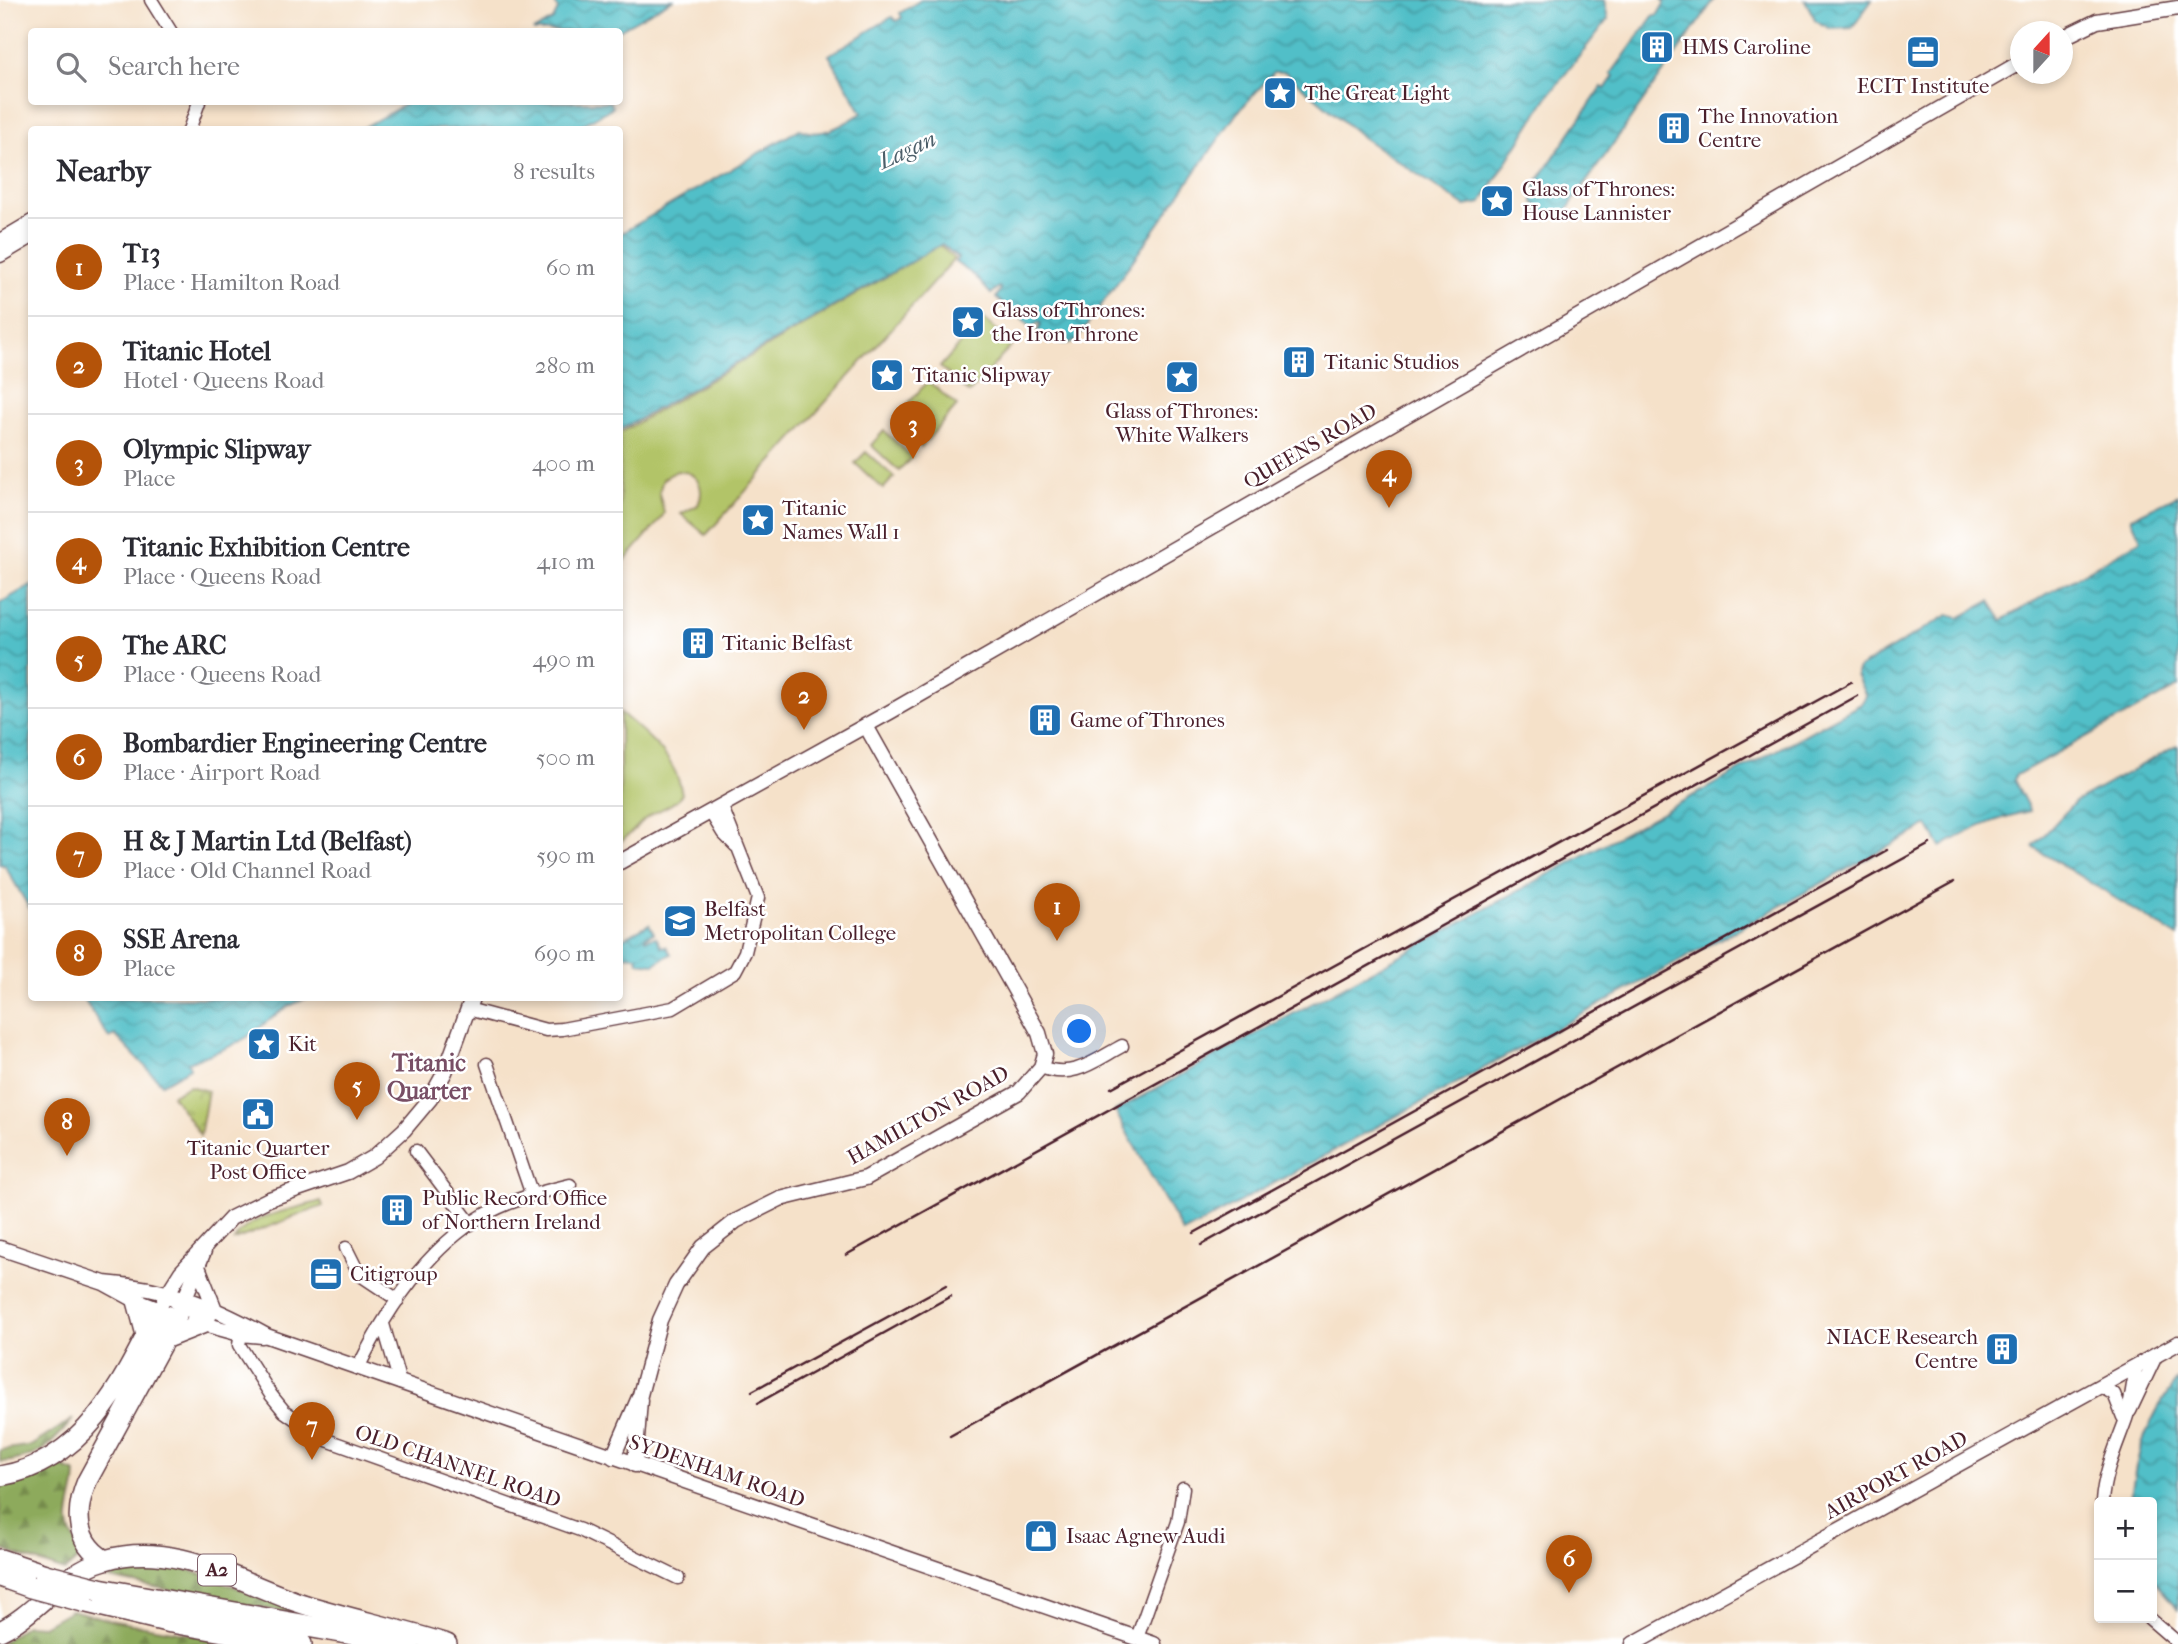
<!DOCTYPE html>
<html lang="en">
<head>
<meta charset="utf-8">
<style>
  body { margin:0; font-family:"IM FELL French Canon",serif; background:#f2f2f3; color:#2b2b33 }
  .controls { position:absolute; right:21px; bottom:21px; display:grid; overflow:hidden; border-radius:7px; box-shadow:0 4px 10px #0003 }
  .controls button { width:63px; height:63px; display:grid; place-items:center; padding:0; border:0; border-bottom:2px solid #e1e1e2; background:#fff; color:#2b2b33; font:35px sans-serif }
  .compass { position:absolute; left:2010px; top:21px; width:63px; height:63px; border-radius:50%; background:#fff; box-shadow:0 4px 10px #0003; rotate:21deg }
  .you { position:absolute; left:1080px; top:1032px; width:24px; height:24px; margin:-18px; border:5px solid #fff; border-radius:50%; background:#1a73e8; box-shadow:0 0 0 10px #1a73e833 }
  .badge { display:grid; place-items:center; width:46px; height:46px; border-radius:50%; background:#b45309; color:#fff; font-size:23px; font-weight:700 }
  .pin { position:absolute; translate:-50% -58px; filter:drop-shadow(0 2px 4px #0008) }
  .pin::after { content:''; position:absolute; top:37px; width:24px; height:21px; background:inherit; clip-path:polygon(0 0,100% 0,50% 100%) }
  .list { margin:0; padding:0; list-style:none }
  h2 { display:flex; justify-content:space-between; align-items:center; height:91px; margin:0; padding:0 28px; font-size:30px }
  h2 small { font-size:23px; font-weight:400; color:#7c7c81 }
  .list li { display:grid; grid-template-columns:46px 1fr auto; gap:21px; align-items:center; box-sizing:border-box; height:98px; padding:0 28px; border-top:2px solid #e1e1e2 }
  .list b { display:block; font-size:26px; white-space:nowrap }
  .list p { margin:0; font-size:23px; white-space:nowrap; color:#7c7c81 }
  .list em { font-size:23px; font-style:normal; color:#7c7c81 }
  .icon { flex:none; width:38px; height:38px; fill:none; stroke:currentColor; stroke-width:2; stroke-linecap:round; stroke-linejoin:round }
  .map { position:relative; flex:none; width:2178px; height:1644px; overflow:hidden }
  .search { position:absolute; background:#fff; box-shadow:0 4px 10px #0003; left:28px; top:28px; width:595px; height:77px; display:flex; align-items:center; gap:18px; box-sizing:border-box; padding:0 24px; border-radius:7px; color:#7c7c81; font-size:26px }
  .panel { position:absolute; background:#fff; box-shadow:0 4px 10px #0003; left:28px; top:126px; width:595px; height:875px; border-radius:7px }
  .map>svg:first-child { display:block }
  .grass { fill:#b2c467; stroke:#7e7249; stroke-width:2 }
  .forest { fill:url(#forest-firs); stroke:#6c6444; stroke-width:2 }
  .park { fill:url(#park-crowns); stroke:#7e7249; stroke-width:2 }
  .water { fill:url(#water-waves); stroke:#4e6f7a; stroke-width:2 }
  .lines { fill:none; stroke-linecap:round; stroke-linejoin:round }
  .minor-casing { stroke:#643c43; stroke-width:15 }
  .tertiary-casing { stroke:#643c43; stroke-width:17 }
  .trunk-casing { stroke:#643c43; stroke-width:22 }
  .motorway-casing { stroke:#643c43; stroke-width:24 }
  .minor { stroke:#fff; stroke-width:12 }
  .tertiary { stroke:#fff; stroke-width:14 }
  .trunk { stroke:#fff; stroke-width:19 }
  .motorway { stroke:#fff; stroke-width:21 }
  .rail { stroke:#4a1f2b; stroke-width:2.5 }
  .motorway-bridge-casing { stroke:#643c43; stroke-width:24; stroke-linecap:butt }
  .motorway-bridge { stroke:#fff; stroke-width:21 }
  .labels { text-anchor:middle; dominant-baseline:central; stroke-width:5; stroke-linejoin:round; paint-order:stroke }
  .shield { fill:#fff; stroke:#80626b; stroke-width:2 }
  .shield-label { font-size:19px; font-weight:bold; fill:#4a1f2b }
  .poi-label { font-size:21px; fill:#4a1f2b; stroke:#fff; text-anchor:start }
  .street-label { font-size:21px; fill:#4a1f2b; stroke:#fff }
  .water-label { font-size:23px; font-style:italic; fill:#4d5f6a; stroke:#fff }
  .quarter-label { font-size:24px; font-weight:bold; fill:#784e65; stroke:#fff }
</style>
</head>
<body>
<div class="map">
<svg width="2178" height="1644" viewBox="0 0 2178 1644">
  <defs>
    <pattern id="forest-firs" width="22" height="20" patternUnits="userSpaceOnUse" patternTransform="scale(1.75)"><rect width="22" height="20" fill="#8daa5c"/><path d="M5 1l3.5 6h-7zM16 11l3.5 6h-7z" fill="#758a4c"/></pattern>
    <pattern id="park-crowns" width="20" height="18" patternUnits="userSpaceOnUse" patternTransform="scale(1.75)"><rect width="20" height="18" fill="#b2c467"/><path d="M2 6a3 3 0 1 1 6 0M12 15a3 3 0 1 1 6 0" fill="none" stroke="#939f55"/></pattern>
    <pattern id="water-waves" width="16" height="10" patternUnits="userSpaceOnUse" patternTransform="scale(1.75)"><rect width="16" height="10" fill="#51bfc8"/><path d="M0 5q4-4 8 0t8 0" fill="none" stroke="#459ba3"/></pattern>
  </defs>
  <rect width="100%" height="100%" fill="#fff"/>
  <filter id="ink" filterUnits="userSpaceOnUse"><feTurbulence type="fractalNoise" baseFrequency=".0143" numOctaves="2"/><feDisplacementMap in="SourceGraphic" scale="14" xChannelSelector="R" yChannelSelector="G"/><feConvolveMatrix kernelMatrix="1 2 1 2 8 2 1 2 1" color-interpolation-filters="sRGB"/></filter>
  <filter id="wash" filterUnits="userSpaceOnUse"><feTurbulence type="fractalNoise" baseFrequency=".00686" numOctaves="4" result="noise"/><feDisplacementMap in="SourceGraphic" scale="28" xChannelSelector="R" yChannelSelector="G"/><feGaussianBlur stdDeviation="1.57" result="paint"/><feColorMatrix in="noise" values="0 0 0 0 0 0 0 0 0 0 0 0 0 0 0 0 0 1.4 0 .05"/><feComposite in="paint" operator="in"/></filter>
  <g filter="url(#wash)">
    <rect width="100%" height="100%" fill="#f5e1c9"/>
    <!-- grass -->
    <path class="grass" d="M940,245l14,14 -5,6 -243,270 -25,-21 17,-9c8,-18 -1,-34 -21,-34l-14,8 -4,14 5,20 -3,6 -41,47v-133z
      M983,318l30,26 -44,49 -29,-26z
      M928,381l29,25 -36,41 -28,-26z
      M884,431l28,26 -13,14 -28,-26z
      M866,452l28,25 -11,12 -28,-26z
      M620,712c27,24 56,44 62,82 -10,14 -25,15 -37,25 -9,8 -15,16 -25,23z
      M321,1201l2,5 -89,34c14,-26 61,-30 87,-39z"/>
    <!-- forest -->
    <path class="forest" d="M73,1419c-22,27 -36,41 -73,43v-12l32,-5z
      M59,1466l17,7c-1,36 -20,47 8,81l-19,17 -65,-22v-63l27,-5z
      M146,1562l43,8 141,51 -223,-43z
      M71,1610l43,11 136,23h-250l26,-19 17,1z"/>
    <!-- park -->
    <path class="park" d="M189,1086l19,5 -8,44 -28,-40z"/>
    <!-- water -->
    <path class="water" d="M554,0h118l-55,31h-84l20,-11 5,-10z
      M921,0h683l4,19 -62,80 -65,104 -16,3 -103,-69 -77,-65h-11l-37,41 -161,228c-14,6 -27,-1 -38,-9l3,-8 -3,-2 -5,6 -37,-30 5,-9 -2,-2 -8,7 -16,-18 -20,-14 3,-4 -16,-14 -322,186v-196l180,-105c21,11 44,-5 62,-16l-33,-58 63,-38 4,4 6,-3 -2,-5z
      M1663,0h51l-148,211 -22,3 -11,-13 3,-18 66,-96 3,2 9,-13 -3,-2 43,-59 3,1 8,-14z
      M1805,0h67l-20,28 -21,1 -15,-8z
      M409,102h201l3,5 -38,22h-214z
      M2178,495v192l-162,88 -2,5 16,31c-34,7 -59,18 -89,36l-13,-22 -745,408 -68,-122 746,-407 5,-8 -10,-21 3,-7 89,-53 11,3 31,-17 12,19 139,-80 -10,-22z
      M31,585v326l-26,-45 -5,-2v-261z
      M2178,745v192l-145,-90 42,-45z
      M649,924l5,9 -9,4 1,2 10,-2 6,10 4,-1 5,8 -17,10 -16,-2 -1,-6 -17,-1v-15z
      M83,998h224c-22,8 -36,20 -54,35 -19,14 -43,21 -65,29l2,6 -28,16 -47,-49 -6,3z
      M2178,1379v230l-26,-30v-77h-21c3,-46 18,-87 47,-123z"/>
  </g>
  <g filter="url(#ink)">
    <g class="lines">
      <!-- minor casing -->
      <g class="minor-casing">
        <path id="minor" d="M151,0l20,32
          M189,130l10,-28
          M711,813l12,20 13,13
          M468,1009l78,21 16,-1 111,-21 62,-37 10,-19 13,-54 -36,-91
          M487,1064l45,131
          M1041,1067c32,13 53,-6 81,-21
          M416,1151l55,73
          M346,1248l13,26 39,26
          M383,1324l17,59
          M242,1327l-3,18 32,50 13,16 40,28 256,91 98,48
          M358,1368c28,-57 69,-120 126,-153 26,-15 57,-23 86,-30
          M2100,1386l14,8 9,23
          M2130,1411l27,-57
          M2102,1502c2,-30 14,-55 24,-83 5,-13 6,-37 11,-53
          M2149,1618l29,25
          M1137,1638l41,-116 5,-34"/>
      </g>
      <!-- tertiary casing -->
      <g class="tertiary-casing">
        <path id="tertiary" d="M2062,38l35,-17 81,-13
          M0,241l32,-19
          M0,255l32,-19
          M620,862l270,-150 1131,-650
          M0,1248l104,35 33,18 31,12
          M199,1269l15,38
          M104,1283c65,5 107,22 163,53l887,308
          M168,1292l13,15 28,10
          M164,1299l17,-27 50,-54 38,-19 79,-27 26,-15 30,-27 26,-31 15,-27 27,-74
          M183,1303l21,-52
          M193,1321l47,13 22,2
          M613,1457l27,-62 20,-75 16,-35 27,-38 33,-26 44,-22 86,-21 153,-86 22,-25 4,-13 -6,-21 -173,-307
          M635,1465l5,-65
          M1633,1644l545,-301"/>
      </g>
      <!-- trunk casing -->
      <g class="trunk-casing">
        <path id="trunk" d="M137,1301l9,34
          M164,1339l38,-15
          M0,1476c86,-14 124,-96 159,-166
          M105,1560c-31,-18 -30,-50 -18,-79l90,-165
          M0,1631c38,-18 62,-59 105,-71 71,-21 134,23 198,44 48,15 97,25 144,40"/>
      </g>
      <!-- motorway casing -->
      <g class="motorway-casing">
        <path id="motorway" d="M0,1560l45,15
          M0,1576l31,11
          M99,1589l310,55
          M83,1601l88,21 130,22"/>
      </g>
      <!-- minor -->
      <use href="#minor" class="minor"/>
      <!-- tertiary -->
      <use href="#tertiary" class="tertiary"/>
      <!-- trunk -->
      <use href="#trunk" class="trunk"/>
      <!-- motorway -->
      <use href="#motorway" class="motorway"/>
      <!-- rail -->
      <path class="rail" d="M1111,1088l740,-406
        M1194,1233l693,-383
        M1201,1245l729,-401
        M846,1255l1011,-559
        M752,1391l194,-106
        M758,1403l193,-107
        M950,1436l1004,-554"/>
      <!-- motorway-bridge casing -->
      <g class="motorway-bridge-casing">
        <path id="motorway-bridge" d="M45,1575l54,14
          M31,1587l52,14"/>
      </g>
      <!-- motorway-bridge -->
      <use href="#motorway-bridge" class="motorway-bridge"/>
    </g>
  </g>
  <!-- icons -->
  <defs>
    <g id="building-square" transform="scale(1.75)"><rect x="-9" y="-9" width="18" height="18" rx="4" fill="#1f6fb2" stroke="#fff"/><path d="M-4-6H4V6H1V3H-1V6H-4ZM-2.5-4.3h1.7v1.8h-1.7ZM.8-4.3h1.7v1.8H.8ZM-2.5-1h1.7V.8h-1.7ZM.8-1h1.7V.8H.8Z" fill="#fff"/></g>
    <g id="office-square" transform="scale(1.75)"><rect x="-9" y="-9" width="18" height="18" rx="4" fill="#1f6fb2" stroke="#fff"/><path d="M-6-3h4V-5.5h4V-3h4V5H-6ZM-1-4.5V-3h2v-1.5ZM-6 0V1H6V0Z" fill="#fff"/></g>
    <g id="sight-square" transform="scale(1.75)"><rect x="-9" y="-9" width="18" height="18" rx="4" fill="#1f6fb2" stroke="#fff"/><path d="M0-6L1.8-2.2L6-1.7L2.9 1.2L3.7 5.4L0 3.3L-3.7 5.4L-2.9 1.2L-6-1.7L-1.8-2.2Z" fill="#fff"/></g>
    <g id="university-square" transform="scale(1.75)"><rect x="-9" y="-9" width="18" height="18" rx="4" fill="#1f6fb2" stroke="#fff"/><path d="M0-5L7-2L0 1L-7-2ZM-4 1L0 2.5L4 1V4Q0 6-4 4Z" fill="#fff"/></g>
    <g id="civic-square" transform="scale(1.75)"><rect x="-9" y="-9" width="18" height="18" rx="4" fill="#1f6fb2" stroke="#fff"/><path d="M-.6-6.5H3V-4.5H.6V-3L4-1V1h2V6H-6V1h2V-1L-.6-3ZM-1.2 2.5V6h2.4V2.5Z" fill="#fff"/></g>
    <g id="shop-square" transform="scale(1.75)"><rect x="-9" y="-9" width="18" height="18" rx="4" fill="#1f6fb2" stroke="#fff"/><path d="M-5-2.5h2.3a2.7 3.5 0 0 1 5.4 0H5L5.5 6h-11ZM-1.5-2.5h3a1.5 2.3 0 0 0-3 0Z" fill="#fff"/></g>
  </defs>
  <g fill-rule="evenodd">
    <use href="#building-square" x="1657" y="47"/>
    <use href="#office-square" x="1923" y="52"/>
    <use href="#sight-square" x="1280" y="93"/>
    <use href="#building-square" x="1674" y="128"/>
    <use href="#sight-square" x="1497" y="201"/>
    <use href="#sight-square" x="968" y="322"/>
    <use href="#building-square" x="1299" y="362"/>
    <use href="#sight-square" x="887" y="375"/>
    <use href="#sight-square" x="1182" y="377"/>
    <use href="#sight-square" x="758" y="520"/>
    <use href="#building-square" x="698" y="643"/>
    <use href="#building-square" x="1045" y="720"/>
    <use href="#university-square" x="680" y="921"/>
    <use href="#sight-square" x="264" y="1044"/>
    <use href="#civic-square" x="258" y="1114"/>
    <use href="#building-square" x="397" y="1210"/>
    <use href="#office-square" x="326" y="1274"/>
    <use href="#building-square" x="2002" y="1349"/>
    <use href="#shop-square" x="1041" y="1536"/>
  </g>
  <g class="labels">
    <!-- shield labels -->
    <rect class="shield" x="198" y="1554.5" width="38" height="31" rx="5"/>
    <g class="shield-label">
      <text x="217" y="1570">A2</text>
    </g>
    <!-- poi labels -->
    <g class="poi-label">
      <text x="1682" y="47">HMS Caroline</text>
      <text x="1923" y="86" text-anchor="middle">ECIT Institute</text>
      <text x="1304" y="93">The Great Light</text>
      <text x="1698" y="116">The Innovation<tspan x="1698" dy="24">Centre</tspan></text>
      <text x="1522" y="189">Glass of Thrones:<tspan x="1522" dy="24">House Lannister</tspan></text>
      <text x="992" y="310">Glass of Thrones:<tspan x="992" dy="24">the Iron Throne</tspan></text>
      <text x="1324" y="362">Titanic Studios</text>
      <text x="912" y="375">Titanic Slipway</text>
      <text x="1182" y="411" text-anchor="middle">Glass of Thrones:<tspan x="1182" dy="24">White Walkers</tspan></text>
      <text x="782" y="508">Titanic<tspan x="782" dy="24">Names Wall 1</tspan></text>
      <text x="722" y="643">Titanic Belfast</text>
      <text x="1070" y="720">Game of Thrones</text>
      <text x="704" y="909">Belfast<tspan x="704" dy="24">Metropolitan College</tspan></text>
      <text x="288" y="1044">Kit</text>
      <text x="258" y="1148" text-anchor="middle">Titanic Quarter<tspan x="258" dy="24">Post Office</tspan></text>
      <text x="422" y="1198">Public Record Office<tspan x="422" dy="24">of Northern Ireland</tspan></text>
      <text x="350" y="1274">Citigroup</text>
      <text x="1978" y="1337" text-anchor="end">NIACE Research<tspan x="1978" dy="24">Centre</tspan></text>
      <text x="1066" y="1536">Isaac Agnew Audi</text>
    </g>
    <!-- street labels -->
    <g class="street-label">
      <text transform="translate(1310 446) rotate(-30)">QUEENS ROAD</text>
      <text transform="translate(928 1115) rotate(-29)">HAMILTON ROAD</text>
      <text transform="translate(458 1466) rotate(19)">OLD CHANNEL ROAD</text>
      <text transform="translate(717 1471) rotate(19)">SYDENHAM ROAD</text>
      <text transform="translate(1896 1475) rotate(-29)">AIRPORT ROAD</text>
    </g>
    <!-- water labels -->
    <g class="water-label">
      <text transform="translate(907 150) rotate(-25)">Lagan</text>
    </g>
    <!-- quarter labels -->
    <g class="quarter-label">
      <text x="429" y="1063">Titanic<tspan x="429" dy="28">Quarter</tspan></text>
    </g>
  </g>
</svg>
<div class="controls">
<button>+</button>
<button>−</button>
</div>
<svg class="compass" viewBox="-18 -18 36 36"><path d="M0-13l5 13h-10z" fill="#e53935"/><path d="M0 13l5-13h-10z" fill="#7c7c81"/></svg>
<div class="you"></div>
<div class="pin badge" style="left:1057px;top:941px">1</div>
<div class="pin badge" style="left:804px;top:730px">2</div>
<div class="pin badge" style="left:913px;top:459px">3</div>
<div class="pin badge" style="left:1389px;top:508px">4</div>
<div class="pin badge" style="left:357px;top:1120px">5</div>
<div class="pin badge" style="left:1569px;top:1593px">6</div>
<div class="pin badge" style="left:312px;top:1460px">7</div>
<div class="pin badge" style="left:67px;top:1156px">8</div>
<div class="search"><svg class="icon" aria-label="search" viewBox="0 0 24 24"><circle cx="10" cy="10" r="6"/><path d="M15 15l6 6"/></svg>Search here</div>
<section class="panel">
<h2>Nearby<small>8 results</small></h2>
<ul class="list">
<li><span class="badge">1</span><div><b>T13</b><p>Place · Hamilton Road</p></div><em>60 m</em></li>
<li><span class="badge">2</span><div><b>Titanic Hotel</b><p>Hotel · Queens Road</p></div><em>280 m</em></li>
<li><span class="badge">3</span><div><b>Olympic Slipway</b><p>Place</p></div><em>400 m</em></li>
<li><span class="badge">4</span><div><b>Titanic Exhibition Centre</b><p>Place · Queens Road</p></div><em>410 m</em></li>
<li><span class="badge">5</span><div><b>The ARC</b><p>Place · Queens Road</p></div><em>490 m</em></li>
<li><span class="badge">6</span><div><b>Bombardier Engineering Centre</b><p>Place · Airport Road</p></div><em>500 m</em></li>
<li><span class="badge">7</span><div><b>H &amp; J Martin Ltd (Belfast)</b><p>Place · Old Channel Road</p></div><em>590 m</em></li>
<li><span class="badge">8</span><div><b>SSE Arena</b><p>Place</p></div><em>690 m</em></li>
</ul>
</section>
</div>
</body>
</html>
